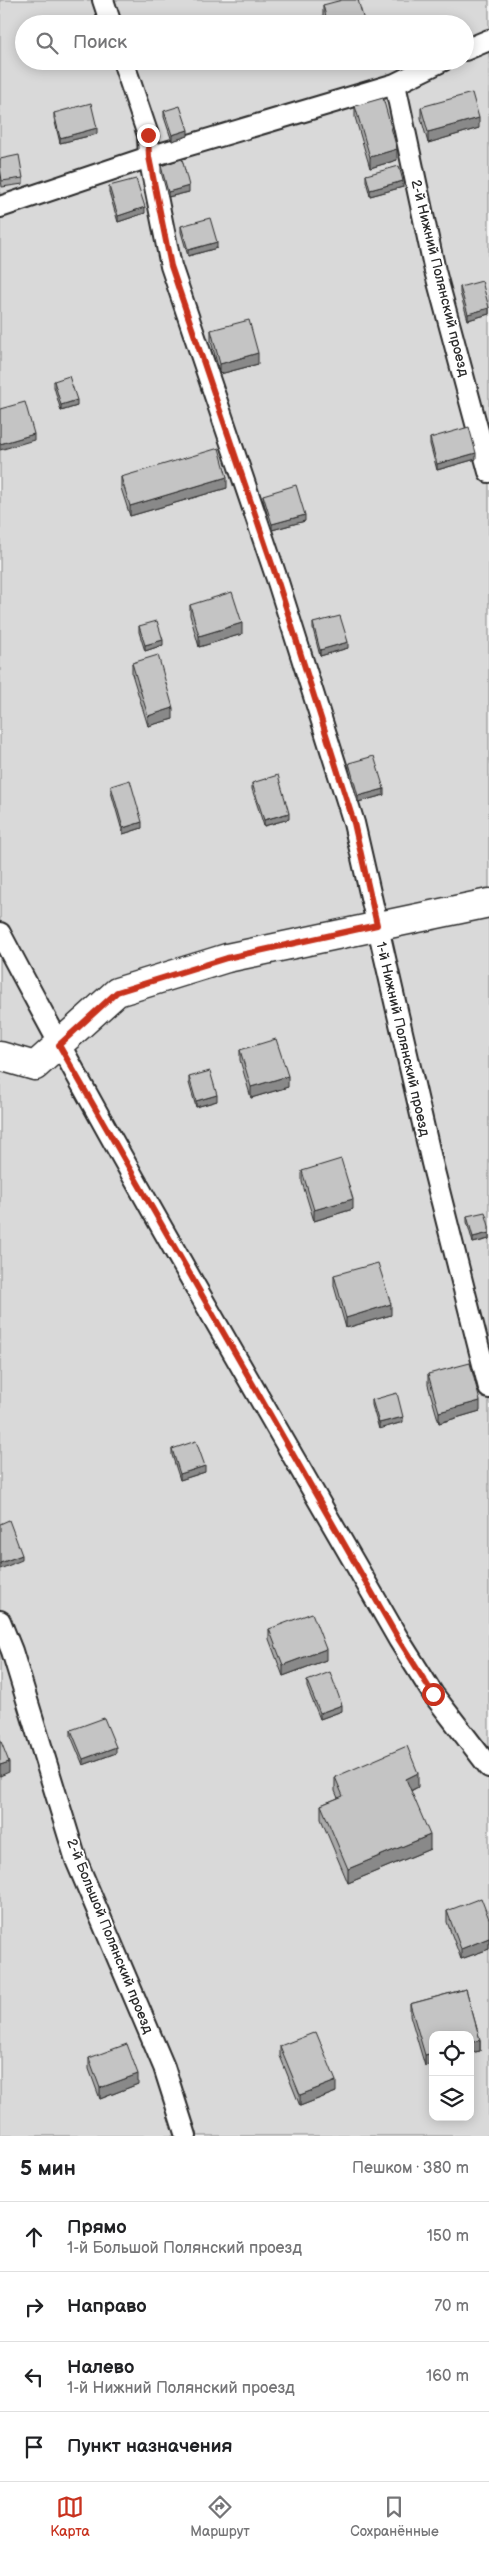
<!DOCTYPE html>
<html lang="ru">
<head>
<meta charset="utf-8">
<style>
  body { margin:0; font-family:"Balsamiq Sans",sans-serif; background:#f2f2f2; color:#202124 }
  .controls { position:absolute; right:15px; bottom:15px; display:grid; overflow:hidden; border-radius:10px; box-shadow:0 2px 12px #0003 }
  .controls button { width:45px; height:45px; display:grid; place-items:center; padding:0; border:0; border-bottom:1px solid #e0e0e0; background:#fff; color:#202124; font:25px sans-serif }
  .stop { position:absolute; width:15px; height:15px; margin:-11px; border:4px solid #c8321e; border-radius:50%; background:#fff }
  .stop.end { background:#c8321e; border-color:#fff; box-shadow:0 1px 5px #0008 }
  .list { margin:0; padding:0; list-style:none }
  h2 { display:flex; justify-content:space-between; align-items:center; height:65px; margin:0; padding:0 20px; font-size:21px }
  h2 small { font-size:16px; font-weight:400; color:#757577 }
  .list li { display:grid; grid-template-columns:32px 1fr auto; gap:15px; align-items:center; box-sizing:border-box; height:70px; padding:0 20px; border-top:1px solid #e0e0e0 }
  .list b { display:block; font-size:19px; white-space:nowrap }
  .list p { margin:0; font-size:16px; white-space:nowrap; color:#757577 }
  .list em { font-size:16px; font-style:normal; color:#757577 }
  .icon { flex:none; width:28px; height:28px; fill:none; stroke:currentColor; stroke-width:2; stroke-linecap:round; stroke-linejoin:round }
  .map { position:relative; flex:none; width:489px; height:2136px; overflow:hidden }
  .search { position:absolute; background:#fff; box-shadow:0 2px 12px #0003; left:15px; right:15px; top:15px; height:55px; display:flex; align-items:center; gap:12px; box-sizing:border-box; padding:0 18px; border-radius:28px; color:#757577; font-size:19px }
  .sheet { height:345px; background:#fff }
  nav { display:flex; justify-content:space-around; align-items:center; box-sizing:border-box; height:70px; border-top:1px solid #e0e0e0; background:#fff; font-size:14px; color:#757577 }
  nav a { display:grid; justify-items:center; gap:2px }
  nav .on { color:#c8321e }
  .map>svg:first-child { display:block }
  .green { fill:#d9d9d9; stroke:#828282; fill-rule:evenodd }
  .lines { fill:none; stroke-linecap:round; stroke-linejoin:round }
  .lane-casing { stroke:#2b2b2b; stroke-width:24 }
  .street-casing { stroke:#2b2b2b; stroke-width:31 }
  .lane { stroke:#fff; stroke-width:20 }
  .street { stroke:#fff; stroke-width:28 }
  .wall { fill:#a9a9a9; stroke:#2b2b2b }
  .shaded-wall { fill:#898989; stroke:#2b2b2b }
  .building { fill:#c4c4c4; stroke:#2b2b2b }
  .route { stroke:#c8321e; stroke-width:6 }
  .labels { text-anchor:middle; dominant-baseline:central; stroke-width:4; stroke-linejoin:round; paint-order:stroke }
  .street-label { font-size:14px; fill:#2b2b2b; stroke:#fff }
</style>
</head>
<body>
<div class="map">
<svg width="489" height="2136" viewBox="0 0 489 2136">
  <rect width="100%" height="100%" fill="#f7f7f7"/>
  <filter id="ink" filterUnits="userSpaceOnUse"><feTurbulence type="fractalNoise" baseFrequency=".02" numOctaves="2"/><feDisplacementMap in="SourceGraphic" scale="10" xChannelSelector="R" yChannelSelector="G"/><feConvolveMatrix kernelMatrix="1 2 1 2 8 2 1 2 1" color-interpolation-filters="sRGB"/></filter>
  <g filter="url(#ink)">
    <!-- green -->
    <path class="green" d="M0,0h489v2136h-489zM24,24h441v37h-441zM433,2035h37v82h-37z"/>
    <g class="lines">
      <!-- lane casing -->
      <g class="lane-casing">
        <path id="lane" d="M103,0l8,24
          M465,50l24,-10
          M123,61l25,74 1,22 22,109 107,316 76,241 78,340 57,225
          M395,84l40,187 54,201
          M0,207l149,-50 246,-73 47,-23
          M0,933c126,239 264,472 399,707l34,54 56,73
          M0,1621l12,30 64,209 88,207 22,69"/>
      </g>
      <!-- street casing -->
      <g class="street-casing">
        <path id="street" d="M0,1056l35,10 82,-74 110,-34 262,-55"/>
      </g>
      <!-- lane -->
      <use href="#lane" class="lane"/>
      <!-- street -->
      <use href="#street" class="street"/>
    </g>
    <!-- wall -->
    <path class="wall" d="M323,5l42,19h-40l-2,-8z
      M355,106l42,54 -27,8 -15,-51z
      M421,107l58,21 -51,15 -7,-25z
      M164,111l24,25 -16,5 -8,-24z
      M54,113l43,21 -37,9 -6,-25z
      M0,159l23,19v6l-21,3 -2,-14z
      M161,166l28,26 -21,5 -7,-25z
      M366,175l37,12 -33,9 -4,-15z
      M109,186l36,27 -27,9 -9,-30z
      M181,226l36,22 -29,8 -7,-24z
      M460,287l29,20v7l-21,6 -8,-27z
      M211,330l47,34 -38,10 -9,-33z
      M54,381l23,25 -16,5 -7,-24z
      M430,438l46,21 -39,11 -7,-26z
      M121,477l106,11 -97,28 -9,-28z
      M263,495l42,26 -33,9 -9,-30z
      M190,605l52,29 -43,13 -9,-32z
      M313,623l35,25 -28,8 -7,-27z
      M139,626l24,19 -18,6 -6,-19z
      M132,663l41,56 -25,7 -16,-52z
      M349,763l35,32 -26,7 -9,-33z
      M252,783l37,36 -25,7 -12,-37z
      M111,786l31,42 -19,6 -12,-42z
      M240,1050l48,37 -37,11 -11,-38z
      M189,1077l28,24 -21,6 -7,-24z
      M302,1171l51,38 -39,12 -12,-39z
      M467,1216l22,10v13l-16,4 -6,-21z
      M334,1275l57,40 -45,13 -12,-42z
      M428,1374l52,37 -41,12 -11,-38z
      M372,1400l31,22 -24,7 -7,-24z
      M172,1449l33,23 -25,8 -8,-25z
      M269,1629l57,31 -43,16 -14,-37z
      M307,1681l35,30 -22,8 -13,-32z
      M71,1730l45,23 -33,12 -12,-29z
      M335,1777l83,10 -7,4 19,58 -82,34 -27,-64v-14l17,-7 -3,-7z
      M447,1911l42,8v30l-28,10 -14,-37z
      M466,1989l14,51v11l-10,2v-18h-37v28l-8,3 -15,-51v-11z
      M280,2046l56,46 -36,14 -20,-50z
      M89,2058l49,26 -38,15 -11,-30z"/>
    <!-- shaded-wall -->
    <path class="shaded-wall" d="M337,61h24l-24,7z
      M479,118v10l-51,15v-11z
      M97,128v6l-37,9v-5z
      M188,130v6l-16,5v-6z
      M397,149v11l-27,8v-11z
      M403,181v6l-33,9v-6z
      M189,186v6l-21,5v-5z
      M145,207v6l-27,9v-6z
      M217,242v6l-29,8v-6z
      M489,308v6l-21,6v-6z
      M258,353v11l-38,10v-10z
      M77,400v6l-16,5v-6z
      M34,434v6l-34,10v-6z
      M476,453v6l-39,11v-6z
      M227,477v11l-97,28v-10z
      M305,515v6l-33,9v-6z
      M242,623v11l-43,13v-11z
      M163,640v5l-18,6v-6z
      M348,642v6l-28,8v-6z
      M173,708v11l-25,7v-10z
      M384,789v6l-26,7v-6z
      M289,813v6l-25,7v-6z
      M142,822v6l-19,6v-6z
      M288,1076v11l-37,11v-11z
      M217,1095v6l-21,6v-6z
      M353,1199v10l-39,12v-11z
      M489,1233v6l-16,4v-6z
      M391,1304v11l-45,13v-10z
      M480,1401v10l-41,12v-11z
      M403,1417v5l-24,7v-6z
      M205,1466v6l-25,8v-6z
      M22,1555v5l-22,9v-6z
      M326,1649v11l-43,16v-11z
      M342,1705v6l-22,8v-6z
      M116,1747v6l-33,12v-6z
      M9,1762v10l-9,4v-11z
      M418,1773v14l-12,6v-14z
      M430,1835v14l-82,34v-14z
      M489,1938v11l-28,10v-10z
      M480,2040v11l-10,2v-10z
      M433,2053v10l-8,3v-11z
      M138,2074v10l-38,15v-11z
      M336,2081v11l-36,14v-11z"/>
    <!-- building -->
    <path class="building" d="M342,0h16l7,24h-37l-5,-19z
      M472,93l7,25 -51,14 -7,-25z
      M383,98l14,51 -27,8 -15,-51z
      M91,103l6,25 -37,10 -6,-25z
      M180,106l8,24 -16,5 -8,-24z
      M19,155l4,23 -21,3 -2,-14v-8z
      M182,159l7,27 -21,6 -7,-26z
      M399,166l4,15 -33,9 -4,-15z
      M136,179l9,28 -27,9 -9,-30z
      M210,218l7,24 -29,8 -7,-24z
      M482,281l7,27 -21,6 -8,-27z
      M249,320l9,33 -38,11 -9,-34z
      M69,376l8,24 -16,5 -7,-24z
      M25,402l9,32 -34,10v-35z
      M469,427l7,26 -39,11 -7,-26z
      M219,448l8,29 -97,29 -9,-29z
      M296,485l9,30 -33,9 -9,-29z
      M232,592l10,31 -43,13 -9,-31z
      M340,616l8,26 -28,8 -7,-27z
      M157,621l6,19 -18,5 -6,-19z
      M158,655l15,53 -25,8 -16,-53z
      M374,756l10,33 -26,7 -9,-33z
      M278,775l11,38 -25,7 -12,-37z
      M130,780l12,42 -19,6 -12,-42z
      M276,1039l12,37 -37,11 -11,-37z
      M210,1071l7,24 -21,6 -7,-24z
      M341,1159l12,40 -39,11 -12,-39z
      M485,1212l4,14v7l-16,4 -6,-21z
      M378,1263l13,41 -45,14 -12,-43z
      M470,1363l10,38 -41,11 -11,-38z
      M397,1393l6,24 -24,6 -7,-23z
      M196,1441l9,25 -25,8 -8,-25z
      M9,1520l13,35 -22,8v-39z
      M312,1613l14,36 -43,16 -14,-36z
      M330,1672l12,33 -22,8 -13,-32z
      M104,1718l12,29 -33,12 -12,-29z
      M0,1739l9,23 -9,3z
      M407,1746l11,27 -12,6 24,56 -82,34 -27,-64 22,-9 -8,-19z
      M481,1898l8,21v19l-28,11 -14,-38z
      M466,1989l14,51 -10,3v-8h-37v18l-8,2 -15,-51z
      M316,2032l20,49 -36,14 -20,-49z
      M127,2044l11,30 -38,14 -11,-30z"/>
  </g>
  <g class="lines" filter="url(#ink)">
    <!-- route -->
    <path class="route" d="M148,135l1,22 22,109 107,316 76,241 23,102 -150,33 -110,34 -58,53 340,595 34,54"/>
  </g>
  <g class="labels">
    <!-- street labels -->
    <g class="street-label">
      <text transform="translate(440 278) rotate(76)">2-й Нижний Полянский проезд</text>
      <text transform="translate(403 1039) rotate(77)">1-й Нижний Полянский проезд</text>
      <text transform="translate(110 1936) rotate(68)">2-й Большой Полянский проезд</text>
    </g>
  </g>
</svg>
<div class="controls">
<button><svg class="icon" aria-label="locate" viewBox="0 0 24 24"><circle cx="12" cy="12" r="6"/><path d="M12 2v4M12 18v4M2 12h4M18 12h4"/></svg></button>
<button><svg class="icon" aria-label="layers" viewBox="0 0 24 24"><path d="M12 4l9 5-9 5-9-5zM3 14l9 5 9-5"/></svg></button>
</div>
<div class="stop" style="left:433px;top:1694px"></div>
<div class="stop end" style="left:148px;top:135px"></div>
<div class="search"><svg class="icon" aria-label="search" viewBox="0 0 24 24"><circle cx="10" cy="10" r="6"/><path d="M15 15l6 6"/></svg>Поиск</div>
</div>
<section class="sheet">
<h2>5 мин<small>Пешком · 380 m</small></h2>
<ul class="list">
<li><svg class="icon" aria-label="ahead" viewBox="0 0 24 24"><path d="M12 20V5M6 11l6-6 6 6"/></svg><div><b>Прямо</b><p>1-й Большой Полянский проезд</p></div><em>150 m</em></li>
<li><svg class="icon" aria-label="right" viewBox="0 0 24 24"><path d="M7 20v-9h11M14 6l5 5-5 5"/></svg><div><b>Направо</b></div><em>70 m</em></li>
<li><svg class="icon" aria-label="left" viewBox="0 0 24 24"><path d="M17 20v-9H6M10 6l-5 5 5 5"/></svg><div><b>Налево</b><p>1-й Нижний Полянский проезд</p></div><em>160 m</em></li>
<li><svg class="icon" aria-label="arrive" viewBox="0 0 24 24"><path d="M6 21V4h12l-3 4 3 4H6"/></svg><div><b>Пункт назначения</b></div></li>
</ul>
</section>
<nav>
<a class="on"><svg class="icon" aria-label="map" viewBox="0 0 24 24"><path d="M3 6l6-2 6 2 6-2v14l-6 2-6-2-6 2zM9 4v14M15 6v14"/></svg>Карта</a>
<a><svg class="icon" aria-label="directions" viewBox="0 0 24 24"><path d="M12 3l9 9-9 9-9-9zM9 14v-3h6M13 9l2 2-2 2"/></svg>Маршрут</a>
<a><svg class="icon" aria-label="saved" viewBox="0 0 24 24"><path d="M7 4h10v16l-5-4-5 4z"/></svg>Сохранённые</a>
</nav>
</body>
</html>
